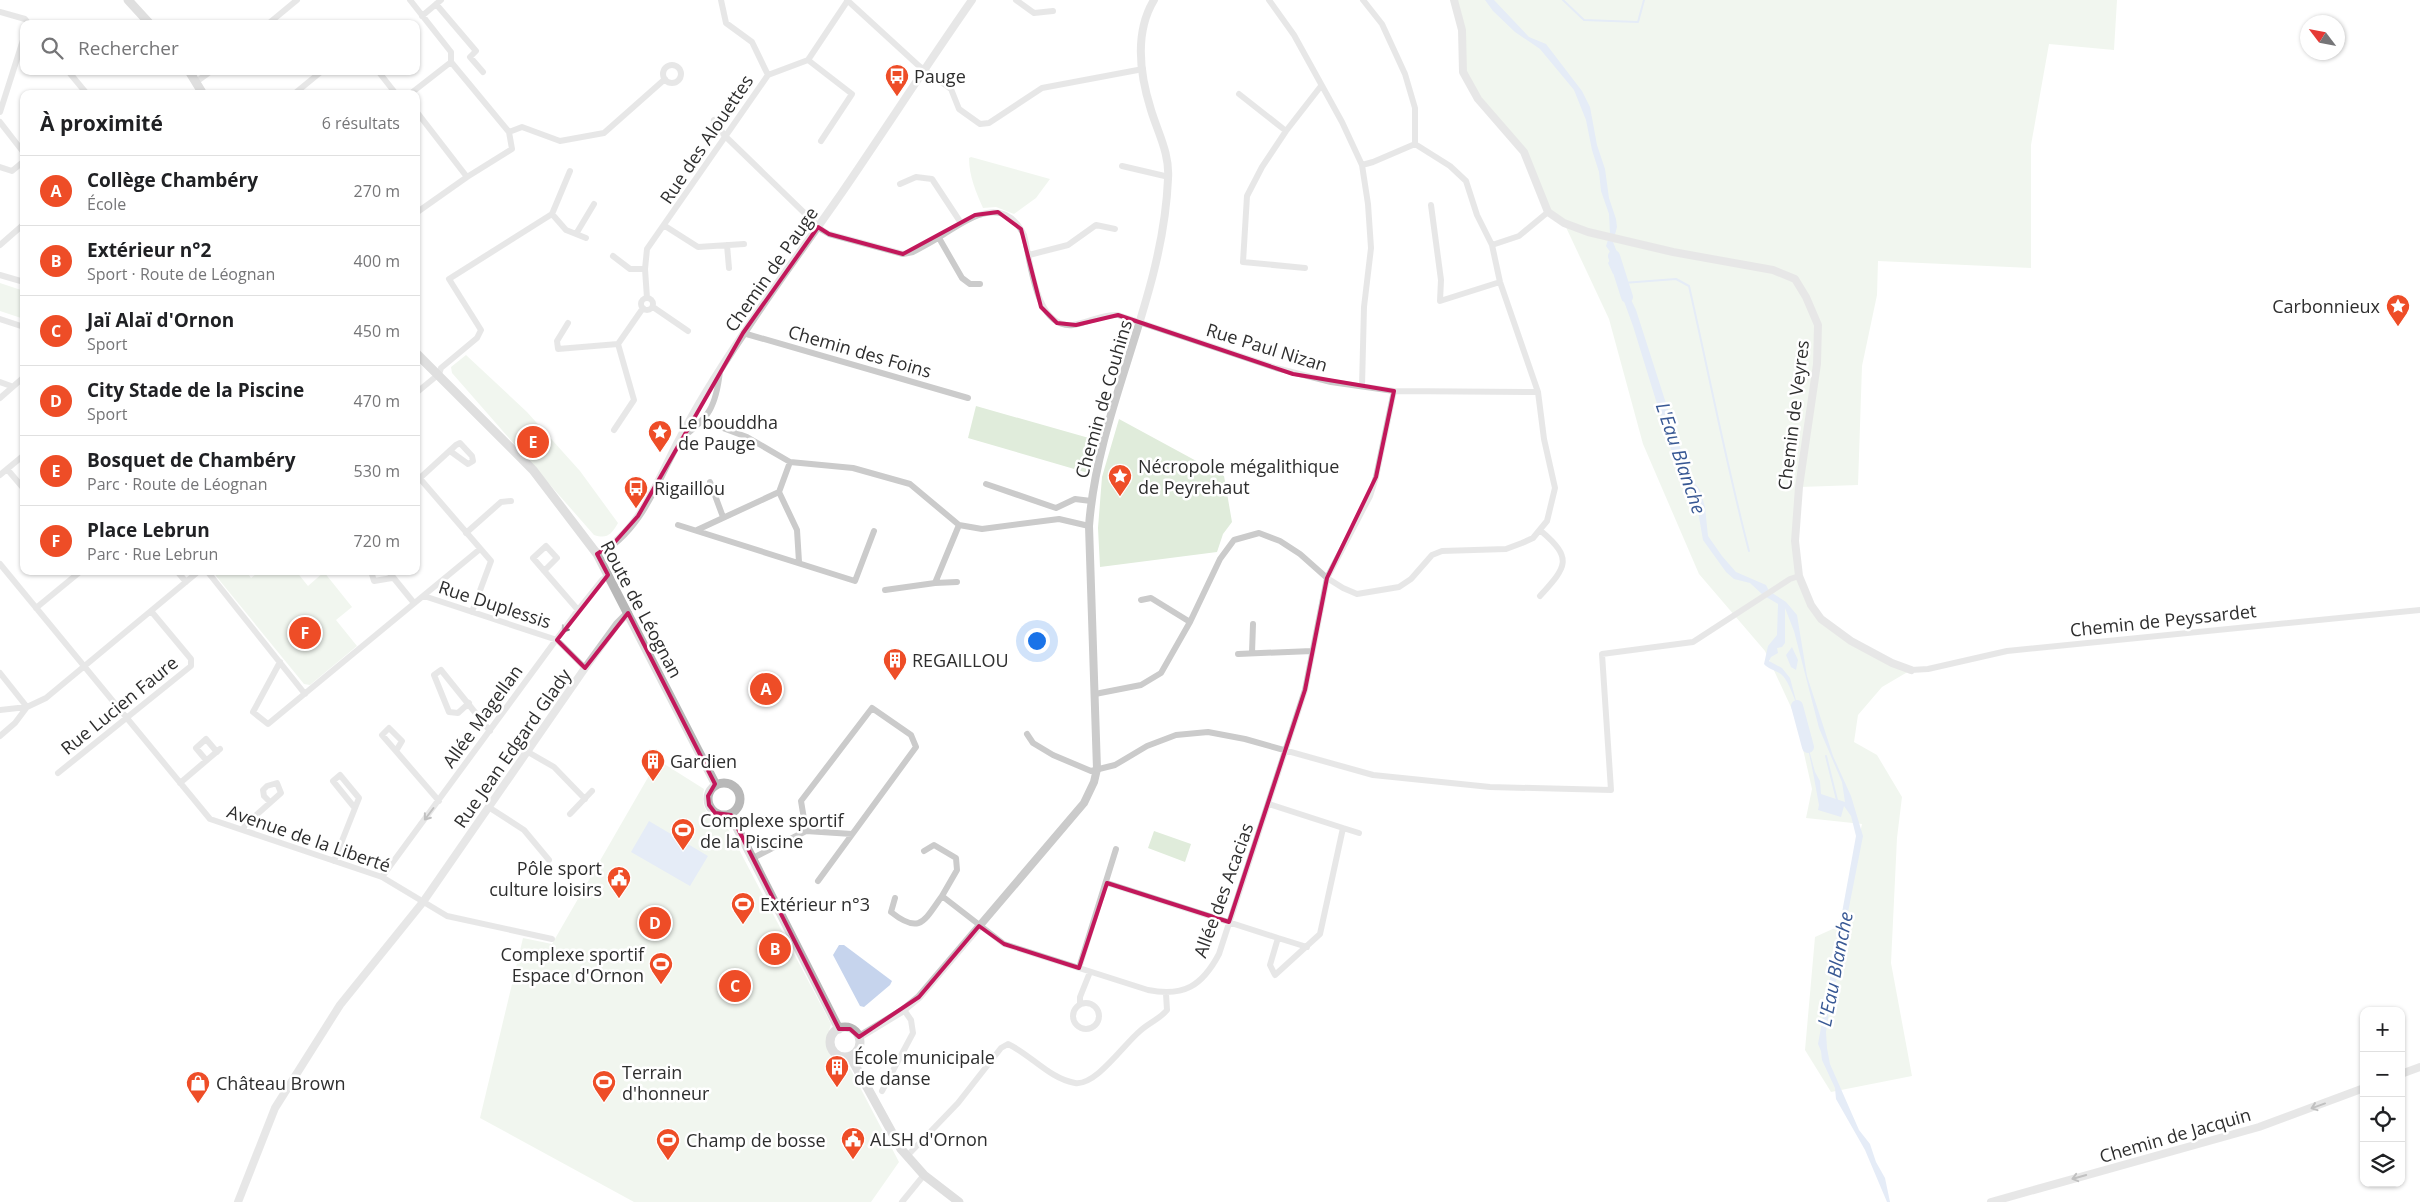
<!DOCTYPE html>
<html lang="fr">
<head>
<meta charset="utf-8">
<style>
  body { margin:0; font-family:"Open Sans",sans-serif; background:#f2f2f2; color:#202124 }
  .controls { position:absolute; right:15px; bottom:15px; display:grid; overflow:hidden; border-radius:10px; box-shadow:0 1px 4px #0004 }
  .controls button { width:45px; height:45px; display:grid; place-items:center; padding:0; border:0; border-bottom:1px solid #e0e0e0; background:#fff; color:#202124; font:25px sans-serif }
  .compass { position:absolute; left:2300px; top:15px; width:45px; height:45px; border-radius:50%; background:#fff; box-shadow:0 1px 4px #0004; rotate:302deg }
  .you { position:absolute; left:1036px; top:640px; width:18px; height:18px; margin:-12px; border:4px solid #fff; border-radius:50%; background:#1a73e8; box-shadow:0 0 0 8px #1a73e833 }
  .badge { display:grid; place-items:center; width:32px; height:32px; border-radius:50%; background:#ee4d27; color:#fff; font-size:16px; font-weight:700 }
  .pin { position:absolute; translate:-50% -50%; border:2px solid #fff; box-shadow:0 1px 5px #0006 }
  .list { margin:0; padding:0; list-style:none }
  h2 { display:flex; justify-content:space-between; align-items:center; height:65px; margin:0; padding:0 20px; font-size:21px }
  h2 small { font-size:16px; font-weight:400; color:#757577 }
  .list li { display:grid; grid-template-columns:32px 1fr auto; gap:15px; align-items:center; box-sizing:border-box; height:70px; padding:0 20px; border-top:1px solid #e0e0e0 }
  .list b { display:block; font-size:19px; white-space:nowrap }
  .list p { margin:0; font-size:16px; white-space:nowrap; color:#757577 }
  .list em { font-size:16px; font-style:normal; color:#757577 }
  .icon { flex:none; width:28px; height:28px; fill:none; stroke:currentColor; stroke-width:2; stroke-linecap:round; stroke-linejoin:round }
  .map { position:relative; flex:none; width:2420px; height:1202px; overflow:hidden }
  .search { position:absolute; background:#fff; box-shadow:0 1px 4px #0004; left:20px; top:20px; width:400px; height:55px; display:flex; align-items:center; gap:12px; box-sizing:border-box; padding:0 18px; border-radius:10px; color:#757577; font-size:19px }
  .panel { position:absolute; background:#fff; box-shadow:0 1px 4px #0004; left:20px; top:90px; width:400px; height:485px; border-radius:10px }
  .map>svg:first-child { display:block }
  .green { fill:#e0ecdb }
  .water { fill:#c6d4ed; fill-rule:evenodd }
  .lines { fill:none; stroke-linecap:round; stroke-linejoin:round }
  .stream { stroke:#c6d4ed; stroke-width:2 }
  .river { stroke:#c6d4ed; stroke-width:12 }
  .minor { stroke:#cbcbcb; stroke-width:6 }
  .tertiary { stroke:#cbcbcb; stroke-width:8 }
  .secondary { stroke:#b8b8b8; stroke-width:9 }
  .oneway { stroke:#757575 }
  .marked { fill:none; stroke:#c2185b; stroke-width:4; stroke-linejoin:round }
  .labels { text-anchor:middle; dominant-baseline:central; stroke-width:5; stroke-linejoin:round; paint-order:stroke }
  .poi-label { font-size:18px; fill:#2e2e2e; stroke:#fff; text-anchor:start }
  .street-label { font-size:18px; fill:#2e2e2e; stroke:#fff }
  .water-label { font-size:19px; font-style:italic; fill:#385894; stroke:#fff }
</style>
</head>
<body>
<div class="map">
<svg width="2420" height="1202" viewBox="0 0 2420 1202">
  <rect width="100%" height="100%" fill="#fff"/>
  <!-- green -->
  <path class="green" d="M1454,0h663l-3,50 -65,-6 -18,101v123l-153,-7 -1,34 -15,71 -4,119 -58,2 -5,54 4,35 22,43 30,22 60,29 -29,17 -24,28 -4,27 23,13 25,42 -5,41 -6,125 21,113 -81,16 -26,-42 10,-113 22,-10 4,-8 21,-95 -56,-6 6,-29 -16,-71 -31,-67 -66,-77 -56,-130 -34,-125 -45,-96 -16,-11 -24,-60 -46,-53 -15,-27 -1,-42z
    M971,157l79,22 -14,19 -22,16 -18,-7 -13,1c-7,-16 -14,-32 -14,-50z
    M0,283l24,8v28l-24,-8z
    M466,355l61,57 53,59 38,52c-7,12 -11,16 -24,12l-142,-162 -1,-6z
    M976,406l120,34 -8,33 -120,-35z
    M1119,419l105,57 8,46 -9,12 -6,18 -117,15 -2,-39 4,-51z
    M215,571h31l5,7 9,-7h36l12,15 16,-14 28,35 -16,13 21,26 -47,39 -6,-1 -88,-108z
    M658,760l46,29c-4,21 3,25 21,34l106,201c-5,16 -4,24 4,37l9,2 7,7 48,92 -28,40h-237l-154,-84 43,-180 29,6z
    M1154,831l37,13 -6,18 -37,-14z"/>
  <!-- water -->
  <path class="water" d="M1485,0h9l35,37 17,7 36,47 8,16 7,38 8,24 4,29 7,21 1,8 -4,15 6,15 1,14 -7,3 -5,-11 5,-7 -7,-10 4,-12 -1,-20 -8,-23 -2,-19 -7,-22 -6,-30 -12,-30 -34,-41 -25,-17 -22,-21z
    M1622,281l14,29 53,165 11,15 5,17 3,29 14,20 14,16 30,13 3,6 17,11 11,13 10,61 26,80 18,40 12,40 -22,112 -2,21 -9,35 -4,28 1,16 3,16 29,66 11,14 6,18 9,16 5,24h-3l-22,-52 -29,-51 -1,-11 -13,-28 -1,-9 -3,-7 38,-208 -5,-20 -7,-10 -3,11 -23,-7 1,-5c-5,-28 -19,-109 -36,-129 -6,-6 -14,-6 -19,-12l4,-18 9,-11 1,-31 -15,-9 -13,-12 -16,-4 -8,-7 -23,-32 -7,-40 -22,-41 -41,-133 -16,-44zM1785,608l9,23 25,97 23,54 3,20 -24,-8 -1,-13 -5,-9 -25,-94 -8,-10 -13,-7 2,-4 7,-4 -1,-5 5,-1 3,-4z
    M1792,647l6,13 -2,10 -5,-3 -5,-12z
    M649,821l59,35 -18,30 -59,-34z
    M839,945h5l48,36 -2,4 -26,22 -4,-1 -27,-51z"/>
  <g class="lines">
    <!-- stream -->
    <path class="stream" d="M1563,0l21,20 54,2 6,-22
      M1623,283l53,-4 13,7c20,88 37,177 60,265
      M1826,756l11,44"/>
    <!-- river -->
    <path class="river" d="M1614,256l13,41
      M1797,706l11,41"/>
    <!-- minor -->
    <path class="minor" d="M410,0l41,52v10
      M721,0l5,23 26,19 16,33
      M847,0l72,66 32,23 8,20 21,15 9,-1 53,-35 101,-19
      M1016,0l18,13 19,-2
      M1269,0l25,35 48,87 20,43 6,39 3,44 -7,59 -2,79
      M436,4l40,47 -6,6 13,15
      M0,12l25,7 4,5
      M422,16l19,-16
      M268,24l29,-24
      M808,60l44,34 -31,47
      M663 74a9 9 0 1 1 18 0a9 9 0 1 1-18 0Z
      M68,71l19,23
      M378,71l18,23
      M196,82l15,-11
      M294,94l28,-23
      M410,94l41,-32
      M1239,94l47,37
      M416,111l51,66
      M0,112l24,-75
      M714,120l10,15 98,95 7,4 74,20 10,-2c9,-5 19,-10 28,-16 27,-17 62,-43 83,-1 7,27 11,94 49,90 15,-2 29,-11 45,-10l158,53 55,14 63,9 144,1
      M0,122l24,31
      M509,132l13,-5 38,14 44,-8 61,-54
      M1362,165l11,-3 42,-18
      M1122,166l47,11
      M0,167l12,4 12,-10
      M900,184l16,-7 16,2 29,44
      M1431,205l10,75 -1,21 60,-19
      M416,213l51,-36 45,-28 -3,-17 -58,-70
      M552,214l14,16 20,8
      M665,226l33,21 46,-3
      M576,234l18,-30
      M939,238l23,40 8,6h10
      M0,245l24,-21
      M727,245l2,23
      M1492,245l27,-9 29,-24
      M1029,255l39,-10 28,-20 19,4
      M613,256l17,13h15
      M1305,268l-62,-6 4,-66 15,-29 24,-36 35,-45
      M0,275l24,7
      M647,298l-2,-29 2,-20 121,-174 40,-15 40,-60
      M641 304a6 6 0 1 1 12 0a6 6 0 1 1-12 0Z
      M653,307l35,24
      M0,319l24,8
      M568,323l-11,18 1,8 60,-5
      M743,333l225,65
      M618,344l25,-36
      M0,382l11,4
      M416,393l23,-19 2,-6 36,-30 4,-8 -32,-51 103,-65 18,-43
      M0,398l24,-21
      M704,421l43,16 43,25 63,6 57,16 49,41 23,4 77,-10 30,7
      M614,430l20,-30 -16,-56
      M680,439c29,-21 36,-32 40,-68
      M790,462l-11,30 18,38 2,32
      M7,469l17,20
      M416,474l75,87 -19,51
      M0,475l24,-20
      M420,478l36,-33 4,-2 12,13 1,5 -5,3 -18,-13
      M710,482l13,35
      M986,484l70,24 19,-9 16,2
      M678,525l177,56 19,-50
      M697,530l82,-38
      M466,533l35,-31 10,-1
      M0,564l210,255 172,58 65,39 105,23
      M177,571l9,11
      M207,571l98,123
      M371,571l3,10 18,-3
      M388,571l26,32
      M544,571l13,-13 -11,-12 -13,12 45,52
      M935,583l22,-1
      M885,590l50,-7 24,-58
      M424,596l133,44 28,28
      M1540,596c26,-29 34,-37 1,-65
      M1141,600l10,-2 39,24
      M36,608l45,-37
      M1252,653l1,-29
      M1238,654l74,-3
      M280,662l-27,50 15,12 212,-175
      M1911,670l17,-1 79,-18 413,-41
      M0,673l27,34 -12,16 -15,13
      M1095,694l46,-9 20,-12 29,-51 30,-63 14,-19 25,-7 21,8 20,13 27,24 16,10 14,6 42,-7 12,-8 21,-24 10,-4 64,-2 16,-6 11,-5 14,-17 8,-33 -11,-49 -6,-47 -38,-110 -8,-37 -15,-30 -11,-34 -16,-15 -35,-22v-36l-10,-34 -23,-50 -19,-24
      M469,703l-11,10 -9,-1 -15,-37 7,-5 49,61
      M0,710l27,-3 19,-9 153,-127
      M1027,734l6,9 20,12 38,16 24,-6 32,-19 29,-11 32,-3 37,7 128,36 117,12 121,3 -9,-136 91,-12 97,-63 9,-3
      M396,751l6,-10 -13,-13 -7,7 57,66
      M528,752l26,15 31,32
      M206,760l-10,-12 10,-9 11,13
      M58,773l133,-107v-7l-40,-48
      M180,783l40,-34
      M490,808l34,22 25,30
      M570,814l22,-23
      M1343,828l16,5
      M243,830l2,-5 36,-32 -4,-10 -10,3 -4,4 1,6 6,6
      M806,831l46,3
      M924,851l10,-6 22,13 1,12 -15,26 62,48 144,46c36,7 54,-4 71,-36l86,-264 22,-112 43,-82 6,-19 18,-86
      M751,859l55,-28 -5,-30 71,-93 39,27 5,12 -98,134
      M334,861l25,-63 -19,-23 -7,6 21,26
      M382,877l196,-267 24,-30 6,-5
      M1107,883l171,55 -8,27 5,10 45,-41 23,-106 -74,-24
      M895,898l-4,14c29,23 33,9 51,-16
      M1278,938l29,9
      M1079,968l37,-119
      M1073 1016a13 13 0 1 1 26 0a13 13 0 1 1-26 0Z
      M1080,1004v-7l10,-25
      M882,1091l31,-58 -2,-13 -7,-10
      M907,1156l51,-53 43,-55 7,-4c22,10 42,35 67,39 21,3 49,-39 65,-52 8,-8 20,-12 27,-21l-1,-16
      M902,1202l22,-27"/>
    <!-- tertiary -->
    <path class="tertiary" d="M1454,0l8,30 1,42 15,27 46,53 24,60 16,11 24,9 85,20 100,18 22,9 11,18 12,28 -1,39 -18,123 -4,54 4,35 12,29 10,14 30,22 41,22 19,7
      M597,554c43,-21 61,-75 82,-114 19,-37 42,-73 65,-107 31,-48 66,-94 99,-142 43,-63 85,-128 129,-191
      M859,1037l43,-26 17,-14 165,-194 10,-21 3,-13 -8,-243c9,-120 74,-226 79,-347 2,-25 -10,-46 -17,-69 -11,-35 -17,-77 3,-110
      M2401,1074l19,-7
      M238,1202l37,-94 65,-103 83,-103 162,-234 32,-44 11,-11
      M1991,1202l268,-75 105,-39"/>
    <!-- secondary -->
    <path class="secondary" d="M128,0l22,24
      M189,71l14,23
      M416,353l117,117 64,84 119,231
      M708 799a16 16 0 1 1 32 0a16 16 0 1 1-32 0Z
      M730,814l109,215
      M830 1042a15 15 0 1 1 30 0a15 15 0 1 1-30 0Z
      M850,1056l51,93 23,26 35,27"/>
  </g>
  <!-- one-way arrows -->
  <defs><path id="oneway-shaft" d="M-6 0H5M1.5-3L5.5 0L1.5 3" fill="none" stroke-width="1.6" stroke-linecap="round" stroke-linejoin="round" transform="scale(1.25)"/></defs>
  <g class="oneway">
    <use href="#oneway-shaft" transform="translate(567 626) rotate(126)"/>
    <use href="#oneway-shaft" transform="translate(429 814) rotate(127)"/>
    <use href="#oneway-shaft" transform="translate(2318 1106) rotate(160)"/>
    <use href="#oneway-shaft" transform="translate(2079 1177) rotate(164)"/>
  </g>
  <!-- marked area -->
  <path d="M0 0H2420V1202H0ZM998,212l23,17 20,78 16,16 19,2 42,-10 175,59 101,17 -18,86 -49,101 -22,112 -76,232 -122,-39 -28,85 -75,-24 -25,-18 -60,71 -60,40 -9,-8h-11l-108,-214 -16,-2 -6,-8 -1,-9 7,-12 -87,-171 -43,55 -28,-28 51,-65 -11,-21 17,-11 24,-27 105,-183 75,-106 11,7 74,20 72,-39z" fill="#fff" fill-opacity=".55" fill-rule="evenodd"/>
  <path class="marked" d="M998,212l23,17 20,78 16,16 19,2 42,-10 175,59 101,17 -18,86 -49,101 -22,112 -76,232 -122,-39 -28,85 -75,-24 -25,-18 -60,71 -60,40 -9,-8h-11l-108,-214 -16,-2 -6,-8 -1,-9 7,-12 -87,-171 -43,55 -28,-28 51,-65 -11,-21 17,-11 24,-27 105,-183 75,-106 11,7 74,20 72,-39z"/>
  <!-- icons -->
  <defs>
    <g id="bus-pin" transform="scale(1.25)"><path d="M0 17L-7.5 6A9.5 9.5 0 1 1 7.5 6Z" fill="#ee4d27" stroke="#fff"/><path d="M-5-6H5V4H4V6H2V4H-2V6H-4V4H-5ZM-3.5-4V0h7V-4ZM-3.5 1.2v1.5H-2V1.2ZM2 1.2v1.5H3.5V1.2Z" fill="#fff"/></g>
    <g id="sight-pin" transform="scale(1.25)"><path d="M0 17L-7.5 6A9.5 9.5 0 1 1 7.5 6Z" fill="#ee4d27" stroke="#fff"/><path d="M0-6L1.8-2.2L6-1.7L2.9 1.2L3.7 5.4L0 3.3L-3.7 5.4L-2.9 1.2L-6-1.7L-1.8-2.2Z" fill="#fff"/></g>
    <g id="building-pin" transform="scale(1.25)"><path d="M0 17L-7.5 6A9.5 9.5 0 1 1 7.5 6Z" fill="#ee4d27" stroke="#fff"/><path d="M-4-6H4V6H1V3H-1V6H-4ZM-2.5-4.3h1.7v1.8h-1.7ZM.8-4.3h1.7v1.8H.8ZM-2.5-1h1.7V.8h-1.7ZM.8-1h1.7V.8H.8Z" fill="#fff"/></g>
    <g id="stadium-pin" transform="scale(1.25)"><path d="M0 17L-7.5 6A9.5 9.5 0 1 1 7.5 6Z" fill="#ee4d27" stroke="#fff"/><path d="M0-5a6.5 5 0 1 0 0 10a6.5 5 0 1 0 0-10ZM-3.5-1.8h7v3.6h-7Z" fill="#fff"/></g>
    <g id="civic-pin" transform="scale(1.25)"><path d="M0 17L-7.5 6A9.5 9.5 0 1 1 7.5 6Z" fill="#ee4d27" stroke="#fff"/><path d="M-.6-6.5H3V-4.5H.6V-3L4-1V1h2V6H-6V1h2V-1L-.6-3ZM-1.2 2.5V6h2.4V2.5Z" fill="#fff"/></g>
    <g id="shop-pin" transform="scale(1.25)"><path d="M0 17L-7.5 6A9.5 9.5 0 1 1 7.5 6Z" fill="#ee4d27" stroke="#fff"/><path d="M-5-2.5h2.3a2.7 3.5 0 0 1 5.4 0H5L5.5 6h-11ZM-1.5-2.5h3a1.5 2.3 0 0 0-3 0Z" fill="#fff"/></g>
  </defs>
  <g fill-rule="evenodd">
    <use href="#bus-pin" x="897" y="76"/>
    <use href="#sight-pin" x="2398" y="306"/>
    <use href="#sight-pin" x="660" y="432"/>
    <use href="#sight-pin" x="1120" y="476"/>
    <use href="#bus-pin" x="636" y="488"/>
    <use href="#building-pin" x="895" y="660"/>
    <use href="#building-pin" x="653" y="761"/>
    <use href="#stadium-pin" x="683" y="830"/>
    <use href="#civic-pin" x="619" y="878"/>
    <use href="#stadium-pin" x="743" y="904"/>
    <use href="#stadium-pin" x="661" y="964"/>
    <use href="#building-pin" x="837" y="1067"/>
    <use href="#stadium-pin" x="604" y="1082"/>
    <use href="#shop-pin" x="198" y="1083"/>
    <use href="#civic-pin" x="853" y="1139"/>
    <use href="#stadium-pin" x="668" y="1140"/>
  </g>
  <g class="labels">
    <!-- poi labels -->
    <g class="poi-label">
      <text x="914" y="76">Pauge</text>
      <text x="2380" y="306" text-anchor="end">Carbonnieux</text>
      <text x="678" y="422">Le bouddha<tspan x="678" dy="21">de Pauge</tspan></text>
      <text x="1138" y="466">Nécropole mégalithique<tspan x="1138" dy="21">de Peyrehaut</tspan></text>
      <text x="654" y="488">Rigaillou</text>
      <text x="912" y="660">REGAILLOU</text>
      <text x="670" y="761">Gardien</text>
      <text x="700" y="820">Complexe sportif<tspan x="700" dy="21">de la Piscine</tspan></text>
      <text x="602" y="868" text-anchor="end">Pôle sport<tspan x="602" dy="21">culture loisirs</tspan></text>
      <text x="760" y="904">Extérieur n°3</text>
      <text x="644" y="954" text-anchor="end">Complexe sportif<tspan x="644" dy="21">Espace d'Ornon</tspan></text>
      <text x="854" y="1057">École municipale<tspan x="854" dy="21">de danse</tspan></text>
      <text x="622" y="1072">Terrain<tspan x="622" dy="21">d'honneur</tspan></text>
      <text x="216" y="1083">Château Brown</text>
      <text x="870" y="1139">ALSH d'Ornon</text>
      <text x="686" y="1140">Champ de bosse</text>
    </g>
    <!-- street labels -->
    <g class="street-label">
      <text transform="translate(706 139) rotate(-56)">Rue des Alouettes</text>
      <text transform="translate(771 269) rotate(-55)">Chemin de Pauge</text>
      <text transform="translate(1267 347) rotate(17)">Rue Paul Nizan</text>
      <text transform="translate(860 351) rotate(16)">Chemin des Foins</text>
      <text transform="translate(1103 399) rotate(-74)">Chemin de Couhins</text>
      <text transform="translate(1793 415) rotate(-83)">Chemin de Veyres</text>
      <text transform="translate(495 604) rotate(18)">Rue Duplessis</text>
      <text transform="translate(642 609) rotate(62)">Route de Léognan</text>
      <text transform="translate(2163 620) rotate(-6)">Chemin de Peyssardet</text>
      <text transform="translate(119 705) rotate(-39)">Rue Lucien Faure</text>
      <text transform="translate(482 716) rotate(-54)">Allée Magellan</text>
      <text transform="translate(512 748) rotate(-55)">Rue Jean Edgard Glady</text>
      <text transform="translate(309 838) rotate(19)">Avenue de la Liberté</text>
      <text transform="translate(1223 890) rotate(-70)">Allée des Acacias</text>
      <text transform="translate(2175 1135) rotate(-16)">Chemin de Jacquin</text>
    </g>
    <!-- water labels -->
    <g class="water-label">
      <text transform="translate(1681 458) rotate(71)">L'Eau Blanche</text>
      <text transform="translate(1835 969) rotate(-79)">L'Eau Blanche</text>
    </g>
  </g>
</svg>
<div class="controls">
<button>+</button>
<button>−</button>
<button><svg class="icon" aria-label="locate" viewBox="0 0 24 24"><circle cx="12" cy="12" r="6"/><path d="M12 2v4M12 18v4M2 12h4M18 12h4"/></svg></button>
<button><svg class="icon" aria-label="layers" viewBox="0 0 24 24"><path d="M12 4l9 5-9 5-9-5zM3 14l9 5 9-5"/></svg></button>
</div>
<svg class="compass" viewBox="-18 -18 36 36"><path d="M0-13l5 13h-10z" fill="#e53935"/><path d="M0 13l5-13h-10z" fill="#757577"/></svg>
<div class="you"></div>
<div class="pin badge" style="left:766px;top:689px">A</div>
<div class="pin badge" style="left:775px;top:949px">B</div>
<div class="pin badge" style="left:735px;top:986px">C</div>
<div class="pin badge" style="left:655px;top:923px">D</div>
<div class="pin badge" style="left:533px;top:442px">E</div>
<div class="pin badge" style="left:305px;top:633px">F</div>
<div class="search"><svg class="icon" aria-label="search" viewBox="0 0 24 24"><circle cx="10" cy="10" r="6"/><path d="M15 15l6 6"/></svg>Rechercher</div>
<section class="panel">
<h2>À proximité<small>6 résultats</small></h2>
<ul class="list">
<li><span class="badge">A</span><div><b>Collège Chambéry</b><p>École</p></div><em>270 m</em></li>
<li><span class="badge">B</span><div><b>Extérieur n°2</b><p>Sport · Route de Léognan</p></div><em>400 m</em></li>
<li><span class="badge">C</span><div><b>Jaï Alaï d'Ornon</b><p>Sport</p></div><em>450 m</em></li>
<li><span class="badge">D</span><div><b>City Stade de la Piscine</b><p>Sport</p></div><em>470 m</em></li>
<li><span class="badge">E</span><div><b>Bosquet de Chambéry</b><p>Parc · Route de Léognan</p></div><em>530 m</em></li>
<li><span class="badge">F</span><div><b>Place Lebrun</b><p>Parc · Rue Lebrun</p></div><em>720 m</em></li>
</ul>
</section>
</div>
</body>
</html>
